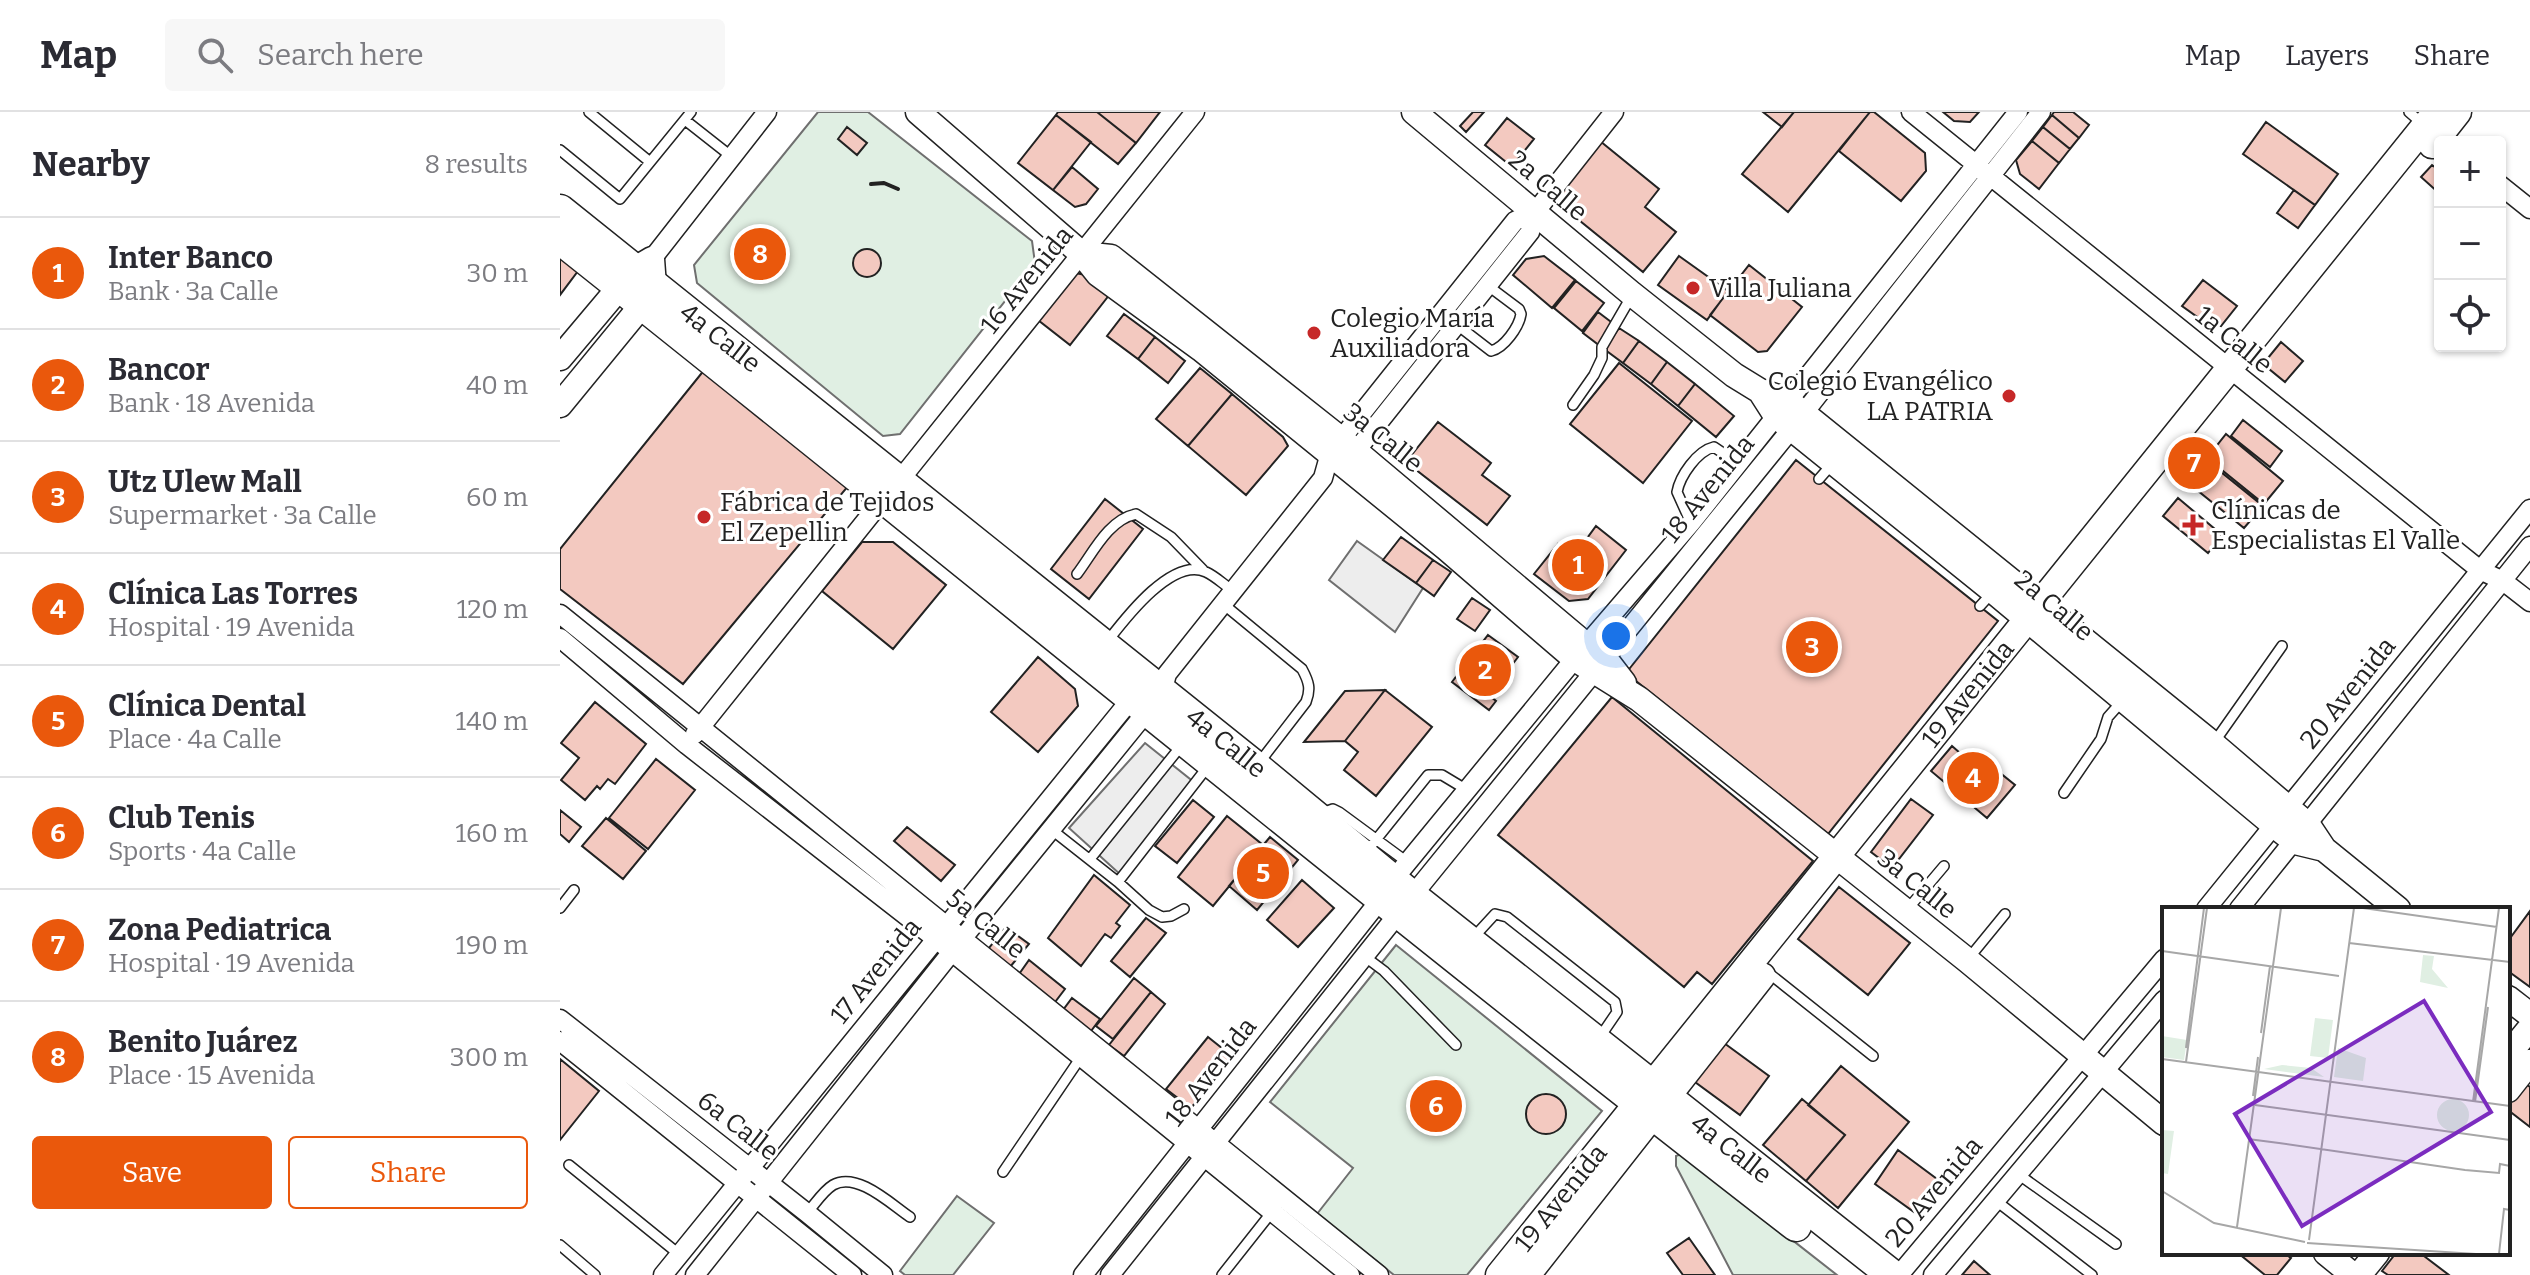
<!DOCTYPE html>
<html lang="en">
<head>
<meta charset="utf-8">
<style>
  body { margin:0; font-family:Bitter,serif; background:#f7f7f7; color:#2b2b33 }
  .controls { position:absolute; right:24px; top:24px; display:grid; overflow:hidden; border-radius:8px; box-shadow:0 2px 6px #0004 }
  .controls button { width:72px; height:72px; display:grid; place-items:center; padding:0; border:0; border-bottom:2px solid #e1e1e2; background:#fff; color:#2b2b33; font:40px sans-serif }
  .you { position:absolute; left:1056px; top:524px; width:28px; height:28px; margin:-20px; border:6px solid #fff; border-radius:50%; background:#1a73e8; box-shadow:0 0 0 12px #1a73e833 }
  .badge { display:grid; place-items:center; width:52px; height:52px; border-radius:50%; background:#ea580c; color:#fff; font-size:26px; font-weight:700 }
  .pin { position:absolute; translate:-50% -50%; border:4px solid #fff; box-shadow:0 2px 8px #0006 }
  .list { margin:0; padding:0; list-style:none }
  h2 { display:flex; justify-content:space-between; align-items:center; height:104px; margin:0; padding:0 32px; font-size:34px }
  h2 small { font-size:26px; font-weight:400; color:#7c7c81 }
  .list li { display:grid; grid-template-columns:52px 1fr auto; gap:24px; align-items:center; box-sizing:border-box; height:112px; padding:0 32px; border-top:2px solid #e1e1e2 }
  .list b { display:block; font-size:30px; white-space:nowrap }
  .list p { margin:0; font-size:26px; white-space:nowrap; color:#7c7c81 }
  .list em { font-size:26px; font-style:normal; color:#7c7c81 }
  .actions { display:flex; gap:16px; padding:24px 32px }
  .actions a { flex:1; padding:18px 0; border:2px solid #ea580c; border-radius:8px; text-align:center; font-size:28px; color:#ea580c }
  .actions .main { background:#ea580c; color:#fff }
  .icon { flex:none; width:44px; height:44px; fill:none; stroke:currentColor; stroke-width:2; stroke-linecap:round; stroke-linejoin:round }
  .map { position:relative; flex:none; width:1970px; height:1163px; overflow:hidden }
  header { display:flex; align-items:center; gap:48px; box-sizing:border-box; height:112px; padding:0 40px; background:#fff; border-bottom:2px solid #e1e1e2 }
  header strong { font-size:38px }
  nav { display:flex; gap:44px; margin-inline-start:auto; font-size:28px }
  .search { width:560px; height:72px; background:#f7f7f7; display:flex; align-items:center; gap:20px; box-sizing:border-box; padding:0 28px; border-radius:8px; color:#7c7c81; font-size:30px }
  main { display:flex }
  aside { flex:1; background:#fff }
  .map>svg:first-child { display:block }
  .green { fill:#e0efe3; stroke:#6f6f6f; stroke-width:2 }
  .parking { fill:#ededed; stroke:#6f6f6f; stroke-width:2 }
  .building { fill:#f3c9c0; stroke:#222; stroke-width:2 }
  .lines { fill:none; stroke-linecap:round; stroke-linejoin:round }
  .service-casing { stroke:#222; stroke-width:12 }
  .minor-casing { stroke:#222; stroke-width:21 }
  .tertiary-casing { stroke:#222; stroke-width:27 }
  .secondary-casing { stroke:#222; stroke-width:29 }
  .primary-casing { stroke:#222; stroke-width:33 }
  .service { stroke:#fff; stroke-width:9 }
  .minor { stroke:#fff; stroke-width:18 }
  .tertiary { stroke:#fff; stroke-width:24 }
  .secondary { stroke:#fff; stroke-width:26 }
  .primary { stroke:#fff; stroke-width:30 }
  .wall { stroke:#222; stroke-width:4 }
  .poi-dot { fill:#c62828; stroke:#fff; stroke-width:3 }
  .labels { text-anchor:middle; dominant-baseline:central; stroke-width:6; stroke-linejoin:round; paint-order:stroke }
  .street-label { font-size:26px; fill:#222; stroke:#fff }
  .poi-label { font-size:26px; fill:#222; stroke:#fff; text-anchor:start }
  .inset-road { fill:none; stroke:#a7a7a7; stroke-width:2 }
  .view { fill:#7b2cbf; fill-opacity:0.15; stroke:#7b2cbf; stroke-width:4 }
  .inset-edge { fill:none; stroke:#222; stroke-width:4 }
</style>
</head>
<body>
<header>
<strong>Map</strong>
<div class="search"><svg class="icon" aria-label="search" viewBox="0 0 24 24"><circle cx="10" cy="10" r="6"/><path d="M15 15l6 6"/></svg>Search here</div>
<nav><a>Map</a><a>Layers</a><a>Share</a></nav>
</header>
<main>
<aside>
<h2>Nearby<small>8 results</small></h2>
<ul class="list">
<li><span class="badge">1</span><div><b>Inter Banco</b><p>Bank · 3a Calle</p></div><em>30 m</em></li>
<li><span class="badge">2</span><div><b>Bancor</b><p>Bank · 18 Avenida</p></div><em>40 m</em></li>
<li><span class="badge">3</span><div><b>Utz Ulew Mall</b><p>Supermarket · 3a Calle</p></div><em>60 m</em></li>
<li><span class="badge">4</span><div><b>Clínica Las Torres</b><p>Hospital · 19 Avenida</p></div><em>120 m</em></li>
<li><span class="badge">5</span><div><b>Clínica Dental</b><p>Place · 4a Calle</p></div><em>140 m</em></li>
<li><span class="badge">6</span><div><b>Club Tenis</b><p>Sports · 4a Calle</p></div><em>160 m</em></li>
<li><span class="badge">7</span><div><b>Zona Pediatrica</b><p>Hospital · 19 Avenida</p></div><em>190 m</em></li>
<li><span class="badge">8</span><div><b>Benito Juárez</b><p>Place · 15 Avenida</p></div><em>300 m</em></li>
</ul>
<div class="actions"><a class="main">Save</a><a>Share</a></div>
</aside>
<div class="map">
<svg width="1970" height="1163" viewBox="0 0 1970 1163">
  <rect width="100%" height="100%" fill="#fff"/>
  <!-- green -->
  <path class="green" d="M258,0h50l164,129 3,22 -135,171 -17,2 -186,-153 -3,-18z
    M836,833l206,166 -135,164h-73l-77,-61 36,-46 -83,-66z
    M1121,1042l5,3 151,118h-104l-57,-109v-10z
    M397,1084l37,27 -41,52h-48l-5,-4z"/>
  <!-- parking -->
  <path class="parking" d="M797,429l66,47 -28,44 -66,-52z
    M585,631l50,40 -73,93 -53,-48z"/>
  <!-- building -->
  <path class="building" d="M498,0h39l39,31 -18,21 -62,-49z
    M537,0h63l-24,31z
    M913,0h11l-18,20 -6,-6z
    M1203,0h31l-12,15z
    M1234,0h76l-82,100 -46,-38z
    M1310,0h4l51,41 1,18 -25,30 -62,-50z
    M1383,0h36l-9,10 -16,-1z
    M1494,0h19l16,13 -10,13 -27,-23z
    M496,3l35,27 -38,48 -35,-27z
    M1492,3l27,23 -9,11 -27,-22z
    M947,6l27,21 -17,21 -11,2 -21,-17z
    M1706,10l72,52 -23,31 -72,-51z
    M287,15l20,16 -10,12 -19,-16z
    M1483,15l27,22 -11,14 -27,-22z
    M1040,29l59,48 -14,18 31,25 -33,40 -90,-73z
    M1472,29l27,22 -20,26 -19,-15 -4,-14z
    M1872,53l8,6v23l-19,-17z
    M512,55l26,22 -12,15 -11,3 -22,-17z
    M1734,78l21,15 -17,23 -21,-15z
    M293 151a14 14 0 1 1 28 0a14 14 0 1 1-28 0Z
    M984,144l31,24 -23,28 -39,-33 13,-16z
    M1119,144l49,35 -21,29 -49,-35z
    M0,146l18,13 -18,24z
    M1189,153l53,42 -35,44 -9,1 -48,-37z
    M515,161l11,2 24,19 -40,51 -32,-25z
    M1643,168l34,26 -16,20 -18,-5 -21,-15z
    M1016,169l28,22 -22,28 -28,-23z
    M1038,200l21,16 -15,21 -21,-16z
    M564,202l31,23 -17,22 -31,-23z
    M1059,216l20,13 -16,22 -19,-14z
    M595,225l30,24 -17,22 -30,-24z
    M1079,229l28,21 -16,22 -28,-21z
    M1721,230l22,19 -18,21 -22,-18z
    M1107,250l28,22 -17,22 -27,-22z
    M1059,251l73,58 -49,62 -73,-59z
    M640,256l32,26 -44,52 -32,-27z
    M145,257l144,116 -166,199 -123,-95v-40z
    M1135,272l39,32 -18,21 -38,-31z
    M672,282l51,43 5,9 -42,49 -58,-49z
    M1683,308l39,31 -12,16 -39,-31z
    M878,310l53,41 -9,12 28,21 -23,29 -81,-63z
    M1666,322l57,47 -19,23 -57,-46z
    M1236,348l202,161 -170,213 -202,-161z
    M1646,348l57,46 -19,22 -57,-46z
    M1618,386l44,37 -14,18 -45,-37z
    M545,387l38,30 -54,70 -38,-30z
    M1036,414l30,24 -38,49 -19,2 -35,-27 24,-30 16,12z
    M841,425l32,23 -17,23 -33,-23z
    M302,430h31l53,43 -53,64 -71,-58z
    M873,448l18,12 -17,24 -18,-13z
    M912,486l18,12 -15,21 -18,-12z
    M928,523l30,22 -29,38 7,6 -7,9 -37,-28z
    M478,545l37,32 3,17 -40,46 -47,-40z
    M825,578l47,37 -56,69 -32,-26 14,-18 -13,-11z
    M825,578l-40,51 -41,1 41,-51z
    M1052,585l201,164 -101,123 -15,-12 -13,15 -186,-152z
    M35,590l51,42 -31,40 -7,-5 -8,10 -3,-3 -12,14 -24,-20 18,-22 -18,-15z
    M1392,634l25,22 7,-8 31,25 -28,33 -56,-47z
    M96,647l39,31 -47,59 -39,-31z
    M1351,687l22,16 -41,53 -21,-16z
    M633,688l21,17 -37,46 -22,-17z
    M0,698l21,17 -12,15 -9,-8z
    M667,704l36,29 -50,61 -35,-29z
    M46,706l40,33 -23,28 -41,-33z
    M347,715l48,38 -14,16 -47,-40z
    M710,725l28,23 -41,50 -28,-24z
    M534,763l36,30 -14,18 4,3 -9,12 -6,-4 -24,32 -33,-28z
    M742,768l32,28 -36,39 -31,-27z
    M1279,775l71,56 -42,52 -70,-56z
    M1970,799v76l-22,-16v-30z
    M586,806l20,15 -36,44 -19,-16z
    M446,815l23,17 -19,23 -22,-18z
    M469,848l36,29 -13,17 -35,-29z
    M574,866l17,14 -38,47 -17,-13z
    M591,880l14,12 -41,52 -15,-11z
    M512,886l28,21 -12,16 -28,-21z
    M648,925l25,20 -42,51 -25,-19z
    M1164,931l45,33 -29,39 -45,-33z
    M0,947l39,32 -39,49z
    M1281,954l68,56 -71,86 -32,-27 39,-46 -37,-30z
    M1960,967l10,8v40l-22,-17v-16z
    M966 1002a20 20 0 1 1 40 0a20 20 0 1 1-40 0Z
    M1242,987l43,36 -39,46 -43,-36z
    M1338,1038l39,29 -23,33 -39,-28z
    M1129,1126l26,37h-32l-16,-22z
    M1678,1141h46l7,5 -14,17h-12z
    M1836,1141h24l29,22h-61l-6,-4z
    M1414,1149l16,14h-28z"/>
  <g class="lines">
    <!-- service casing -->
    <g class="service-casing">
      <path id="service" d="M29,0l61,50
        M1849,0l15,13
        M125,8l47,37
        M0,38l60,49 71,-87
        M896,212l35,27c13,-3 28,-24 30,-37l-2,-5 -32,-24
        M1013,293l21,-30 8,-17v-11l29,-50
        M1259,367l14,-16
        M1131,411l-14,-31c3,-16 20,-41 37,-45l25,17
        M517,462c16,-21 31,-54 59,-60l35,23 32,33
        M662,491l80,66c7,13 9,20 4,33l-47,61
        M1420,494l11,-12
        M547,530c17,-22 65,-86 99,-70 9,4 17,12 26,18
        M1653,632l69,-98
        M1504,681l37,-54 7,-22 16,-18
        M762,701l11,-4 6,3 68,50
        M492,718l66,52 31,28 13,7 9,-1 13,-7
        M807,739l61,-76h14l25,15
        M530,747l91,-113
        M558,770l91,-117
        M0,796l14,-18
        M1346,799l38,-45
        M912,827l23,-25 12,3 108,85 2,10 -17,25
        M804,844l20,15 72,74
        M1409,846l36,-44
        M1206,859l107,85
        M9,1053l111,90
        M443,1060l78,-115
        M1458,1062l98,70
        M1435,1088l97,75
        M247,1101c8,-9 16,-22 26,-28 24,-14 59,20 77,32
        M0,1133l35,30
        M662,1163l49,-62"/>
    </g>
    <!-- minor casing -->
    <g class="minor-casing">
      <path id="minor" d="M1351,0l569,458 23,11 27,21
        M1940,73l30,24
        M92,147l115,-147
        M788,349l182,-229 6,-21 78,-99
        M339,369l296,-369
        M0,502l819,661
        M0,526l127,107 249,194 414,336
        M135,622l189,-236
        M833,768l193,-235 105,-122 327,-411
        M852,784l380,-468 249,-316
        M1646,797l324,-400
        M1679,797l291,-363
        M0,907l247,194 76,62
        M0,929l292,234
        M103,1163l473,-582
        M135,1163l267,-336 186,-229 14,-18 5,-18 156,-196 7,-25 185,-232 21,-10
        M523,1163l297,-375
        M550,1163l288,-361
        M1339,1163l265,-316
        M1373,1163l231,-275"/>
    </g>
    <!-- tertiary casing -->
    <g class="tertiary-casing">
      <path id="tertiary" d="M358,0l164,142 16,20 103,75 245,199 129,111 64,40 328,261 197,163
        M854,0l218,182 102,81 26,16 27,9 426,344 95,81 16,24 74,60
        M522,142l29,3 236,187 239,201 18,12 20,26
        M0,246l75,-89 17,-10 2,27 -12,19 -82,100
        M1200,279l16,25 217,175 282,235 20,16 29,7
        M1948,886l22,17
        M1948,943l22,-27
        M1948,978l22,-28
        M1766,1141l27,22
        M1799,1163l18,-22"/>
    </g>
    <!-- secondary casing -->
    <g class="secondary-casing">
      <path id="secondary" d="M1872,33l26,-33
        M939,1163l937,-1163
        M967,1163l235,-299"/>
    </g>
    <!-- primary casing -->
    <g class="primary-casing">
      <path id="primary" d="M0,98l696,557 156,129 480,379
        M0,127c413,328 819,664 1236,987"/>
    </g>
    <!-- service -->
    <use href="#service" class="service"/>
    <!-- minor -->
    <use href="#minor" class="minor"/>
    <!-- tertiary -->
    <use href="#tertiary" class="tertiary"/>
    <!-- secondary -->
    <use href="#secondary" class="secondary"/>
    <!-- primary -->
    <use href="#primary" class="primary"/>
    <!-- wall -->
    <path class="wall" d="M311,72l13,-1 14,6"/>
  </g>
  <!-- markers -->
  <g class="poi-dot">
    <circle cx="1133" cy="176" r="8"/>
    <circle cx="754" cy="221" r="8"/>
    <circle cx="1449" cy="284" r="8"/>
    <circle cx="144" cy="405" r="8"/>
    <path d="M1629 401h8v8h8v8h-8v8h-8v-8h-8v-8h8z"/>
  </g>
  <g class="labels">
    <!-- street labels -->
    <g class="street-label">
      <text transform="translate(988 74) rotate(40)">2a Calle</text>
      <text transform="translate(467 168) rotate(-51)">16 Avenida</text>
      <text transform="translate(160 226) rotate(38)">4a Calle</text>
      <text transform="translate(1674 228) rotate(39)">1a Calle</text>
      <text transform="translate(823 326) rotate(39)">3a Calle</text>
      <text transform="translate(1148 377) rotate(-51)">18 Avenida</text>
      <text transform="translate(1494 494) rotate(40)">2a Calle</text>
      <text transform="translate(1788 581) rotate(-51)">20 Avenida</text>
      <text transform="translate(1408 582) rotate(-51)">19 Avenida</text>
      <text transform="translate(666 631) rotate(39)">4a Calle</text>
      <text transform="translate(1357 772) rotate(39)">3a Calle</text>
      <text transform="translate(426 812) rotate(39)">5a Calle</text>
      <text transform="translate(316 859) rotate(-51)">17 Avenida</text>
      <text transform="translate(651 960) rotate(-52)">18 Avenida</text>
      <text transform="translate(178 1014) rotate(38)">6a Calle</text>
      <text transform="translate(1171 1037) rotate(38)">4a Calle</text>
      <text transform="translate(1374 1080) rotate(-50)">20 Avenida</text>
      <text transform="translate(1001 1086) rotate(-51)">19 Avenida</text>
    </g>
    <!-- poi labels -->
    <g class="poi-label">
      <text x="1149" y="176">Villa Juliana</text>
      <text x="770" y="206">Colegio María<tspan x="770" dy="30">Auxiliadora</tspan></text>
      <text x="1433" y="269" text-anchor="end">Colegio Evangélico<tspan x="1433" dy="30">LA PATRIA</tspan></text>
      <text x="160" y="390">Fábrica de Tejidos<tspan x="160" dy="30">El Zepellin</tspan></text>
      <text x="1651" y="398">Clínicas de<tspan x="1651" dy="30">Especialistas El Valle</tspan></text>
    </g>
  </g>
  <!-- overview -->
  <g transform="translate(1602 795)">
    <rect width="348" height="348" fill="#fff"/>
    <path d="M261,48l11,1 -2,13 16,19 -28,-6zM153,111l18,2 -5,38 -18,-2zM0,129l25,4 -3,20 -22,-3zM176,141l28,10 -3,23 -29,-4zM120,158l29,3 13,9 -60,-8zM275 208a16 16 0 1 1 32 0a16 16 0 1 1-32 0ZM0,223l12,1 -6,43 -6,-1z" fill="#e0efe3"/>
    <path class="inset-road" d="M201,1l134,19M187,36l161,19M0,44l177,25M99,126l9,-67M24,141l18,-140M0,152l348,47M24,155l21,-154M91,189l5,-39M311,195l26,-194M313,195l13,-95M93,198l255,35M86,232l31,4M117,236l186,27 34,3 1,-9 10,2M0,284l52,32 91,19M75,320l44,-319M147,333l45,-332M145,336l169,11M337,347l5,-45 6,1"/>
    <path class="view" d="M262,94l67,111 -189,114 -67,-112z"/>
    <rect width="348" height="348" class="inset-edge"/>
  </g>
</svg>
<div class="controls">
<button>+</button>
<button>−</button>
<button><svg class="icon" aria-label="locate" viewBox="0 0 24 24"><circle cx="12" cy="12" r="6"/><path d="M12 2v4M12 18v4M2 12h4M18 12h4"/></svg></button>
</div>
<div class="you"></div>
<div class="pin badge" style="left:1018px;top:453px">1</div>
<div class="pin badge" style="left:925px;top:558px">2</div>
<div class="pin badge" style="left:1252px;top:535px">3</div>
<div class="pin badge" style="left:1413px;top:666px">4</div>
<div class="pin badge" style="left:703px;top:761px">5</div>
<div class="pin badge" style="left:876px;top:994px">6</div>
<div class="pin badge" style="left:1634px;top:351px">7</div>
<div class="pin badge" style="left:200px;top:142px">8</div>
</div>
</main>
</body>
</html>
